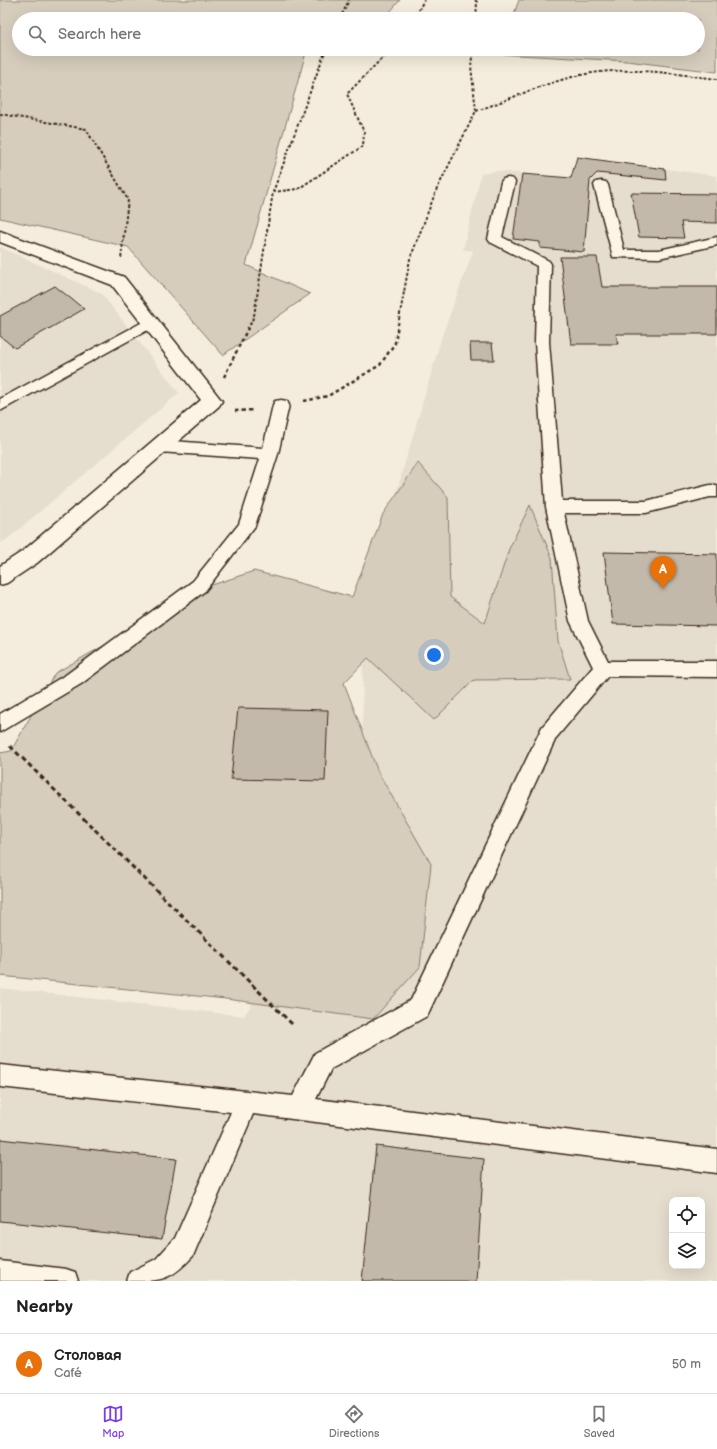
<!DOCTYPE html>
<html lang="en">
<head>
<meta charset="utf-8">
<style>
  body { margin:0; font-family:"Balsamiq Sans",sans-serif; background:#f2f2f2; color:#222 }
  .controls { position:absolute; right:12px; bottom:12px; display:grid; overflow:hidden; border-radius:8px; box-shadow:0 4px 16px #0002 }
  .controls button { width:36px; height:36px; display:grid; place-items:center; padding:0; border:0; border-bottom:1px solid #e0e0e0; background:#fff; color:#222; font:20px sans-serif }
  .you { position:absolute; left:434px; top:655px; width:14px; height:14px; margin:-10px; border:3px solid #fff; border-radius:50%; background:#1a73e8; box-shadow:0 0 0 6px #1a73e833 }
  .badge { display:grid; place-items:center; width:26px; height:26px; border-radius:50%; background:#7c3aed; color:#fff; font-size:13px; font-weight:700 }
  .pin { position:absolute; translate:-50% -33px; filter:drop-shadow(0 1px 2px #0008) }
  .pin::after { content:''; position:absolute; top:21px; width:14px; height:12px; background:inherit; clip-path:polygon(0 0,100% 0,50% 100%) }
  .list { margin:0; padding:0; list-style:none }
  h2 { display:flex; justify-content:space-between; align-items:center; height:52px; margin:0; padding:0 16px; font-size:17px }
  h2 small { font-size:13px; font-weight:400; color:#767676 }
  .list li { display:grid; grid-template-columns:26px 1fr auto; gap:12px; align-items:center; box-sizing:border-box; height:60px; padding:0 16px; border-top:1px solid #e0e0e0 }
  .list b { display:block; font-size:15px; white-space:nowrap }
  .list p { margin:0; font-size:13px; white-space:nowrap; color:#767676 }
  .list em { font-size:13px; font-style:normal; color:#767676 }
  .icon { flex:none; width:22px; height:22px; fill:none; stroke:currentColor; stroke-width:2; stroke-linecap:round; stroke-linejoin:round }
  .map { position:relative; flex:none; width:717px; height:1281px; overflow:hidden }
  .search { position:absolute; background:#fff; box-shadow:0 4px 16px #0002; left:12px; right:12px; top:12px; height:44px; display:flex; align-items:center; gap:10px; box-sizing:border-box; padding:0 14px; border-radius:22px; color:#767676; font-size:15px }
  .sheet { height:112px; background:#fff }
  nav { display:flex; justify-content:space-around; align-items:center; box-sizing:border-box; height:56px; border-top:1px solid #e0e0e0; background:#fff; font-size:11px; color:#767676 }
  nav a { display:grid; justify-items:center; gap:2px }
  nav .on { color:#7c3aed }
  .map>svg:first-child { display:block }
  .built { fill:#e5ddce; fill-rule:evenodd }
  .green { fill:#d6cdbd; stroke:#887c6e }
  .building { fill:#c3b9aa; stroke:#3b2a1e }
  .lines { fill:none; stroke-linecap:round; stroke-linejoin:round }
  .lane-casing { stroke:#3b2a1e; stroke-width:3 }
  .street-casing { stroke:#3b2a1e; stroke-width:3 }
  .path-far2 { stroke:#3b2a1e; stroke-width:2; stroke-dasharray:3 2; stroke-linecap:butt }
  .path-far1 { stroke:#3b2a1e; stroke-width:2.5; stroke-dasharray:3.5 3; stroke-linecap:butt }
  .path { stroke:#3b2a1e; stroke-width:3; stroke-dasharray:5 3.5; stroke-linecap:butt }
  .lane { fill:#fcf5e5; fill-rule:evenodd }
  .street { fill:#fcf5e5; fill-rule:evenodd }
</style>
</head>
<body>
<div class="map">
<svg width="717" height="1281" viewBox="0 0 717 1281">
  <rect width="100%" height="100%" fill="#f4eddd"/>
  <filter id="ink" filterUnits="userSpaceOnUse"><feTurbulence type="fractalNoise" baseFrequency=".025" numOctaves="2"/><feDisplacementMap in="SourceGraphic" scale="8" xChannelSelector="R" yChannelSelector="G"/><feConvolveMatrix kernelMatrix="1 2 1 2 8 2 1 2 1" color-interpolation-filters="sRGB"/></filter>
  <g filter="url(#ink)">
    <!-- built -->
    <path class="built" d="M577,157l140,19v1105h-717v-293l244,28 118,-190 1,-219 79,-271 31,-85 -10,-2 18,-75 15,-3 75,7zM672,1200h30v66h-30z
      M0,247l101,46 78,100 -169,144 -10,7z"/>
    <!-- green -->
    <path class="green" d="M0,0h400l-16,19h-365v30h288l-61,216 64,29 -87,61 -95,-108 -128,-29z
      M519,0h198v72l-90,-11 -128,-7 2,-5h197v-30h-186z
      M418,463l30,34 2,100 35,26 24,-74 21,-44 22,53 6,83 12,38 -96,1 -40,40 -66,-62 -24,25 34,89 53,92 -11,103 -47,52 -147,-20 -226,-23v-223l11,-2 44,-78 157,-88 42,-14 98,26 31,-83z"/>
    <!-- building -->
    <path class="building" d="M577,157l88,12 1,11 -69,-7 -7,7 -6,72 -44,-4v-6l-27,-3 9,-65 49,4z
      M631,193l86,1v29l-36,-1 3,16 -45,-1z
      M560,257h37l5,30h115v47h-101l2,10h-47z
      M55,286l29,23 -69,39 -15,-12v-20z
      M470,343h22l2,17h-23z
      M604,552l113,2v72l-104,-2z
      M238,708l90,2 -3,71 -94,-2z
      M0,1139l176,20 -14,80 -162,-18z
      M376,1146l108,13 -8,122h-114z"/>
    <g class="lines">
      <!-- lane casing -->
      <g class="lane-casing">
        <path id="lane" d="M508,178l5,1 2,3 -13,55 47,24 2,3 -2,78 13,159h84l64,-16h7v12h-7l-64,16h-82l24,108 20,40h109v16l-109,-1 -52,62 -129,278 -96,53 -15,30 401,50v24l-464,-59 -60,142c-23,25 -31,25 -66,25l3,-9 26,-13 19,-21 56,-126 -231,-25v-22l293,31 22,-43 96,-53 131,-273 51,-60 -23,-46 -24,-114 -11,-165 2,-76 -47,-24 -2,-3 13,-57 2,-3z
          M601,181l5,1 2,3 16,65h35l58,-13v8l-58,13 -46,-1 -19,-72 2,-3z
          M152,317l5,2 2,3 -2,3 -157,86v-12z
          M281,400l6,1 2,4 -11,49 -23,72 -50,65 -124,93 -81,48v-18l67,-40 126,-93 46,-57 21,-65 -101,-7 -6,-2 -2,-4 2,-4 6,-2 104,8 10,-43 2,-4z
          M0,1261l66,8 9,3 3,9h-78z"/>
      </g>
      <!-- street casing -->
      <g class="street-casing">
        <path id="street" d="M0,231l124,46 98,124 -3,5 -182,157 -30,20 -7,2v-19l23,-15 178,-151 -89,-115 -112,-43z"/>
      </g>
      <!-- path-far2 -->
      <path class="path-far2" d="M475,0l2,2 -1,17
        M340,19l9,-19
        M414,19l10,-19
        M476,111c38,-13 76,-32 116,-38 42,-6 84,1 125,6
        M0,114l86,15 42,71 -7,59
        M273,192l25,-3 65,-43 1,-14 -17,-38 44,-45
        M250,325l4,-9 19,-124 53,-143
        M398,325l12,-66 26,-68 40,-80 -5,-45 2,-17"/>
      <!-- path-far1 -->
      <path class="path-far1" d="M224,377l26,-53
        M304,401l24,-5 52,-31 15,-22 3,-19
        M235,411l19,-1"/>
      <!-- path -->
      <path class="path" d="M10,746l282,278"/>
      <!-- lane -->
      <use href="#lane" class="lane"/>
      <!-- street -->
      <use href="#street" class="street"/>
    </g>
  </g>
</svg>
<div class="controls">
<button><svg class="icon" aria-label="locate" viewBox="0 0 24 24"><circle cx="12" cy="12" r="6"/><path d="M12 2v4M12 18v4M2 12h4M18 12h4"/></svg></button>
<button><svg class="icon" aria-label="layers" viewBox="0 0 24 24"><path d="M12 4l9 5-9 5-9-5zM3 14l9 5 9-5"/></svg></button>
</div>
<div class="you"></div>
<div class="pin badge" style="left:663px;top:589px;background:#e8710a">A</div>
<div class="search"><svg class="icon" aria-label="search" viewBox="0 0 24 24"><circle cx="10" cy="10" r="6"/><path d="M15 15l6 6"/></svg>Search here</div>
</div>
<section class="sheet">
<h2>Nearby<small></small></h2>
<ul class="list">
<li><span class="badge" style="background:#e8710a">A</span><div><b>Столовая</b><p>Café</p></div><em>50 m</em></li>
</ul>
</section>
<nav>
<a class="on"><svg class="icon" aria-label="map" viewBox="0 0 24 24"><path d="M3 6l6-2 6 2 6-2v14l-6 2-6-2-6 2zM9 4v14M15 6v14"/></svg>Map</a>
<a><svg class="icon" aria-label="directions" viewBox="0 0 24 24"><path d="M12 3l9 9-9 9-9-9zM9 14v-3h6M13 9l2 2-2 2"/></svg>Directions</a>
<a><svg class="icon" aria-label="saved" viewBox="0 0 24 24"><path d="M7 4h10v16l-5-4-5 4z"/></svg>Saved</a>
</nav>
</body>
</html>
